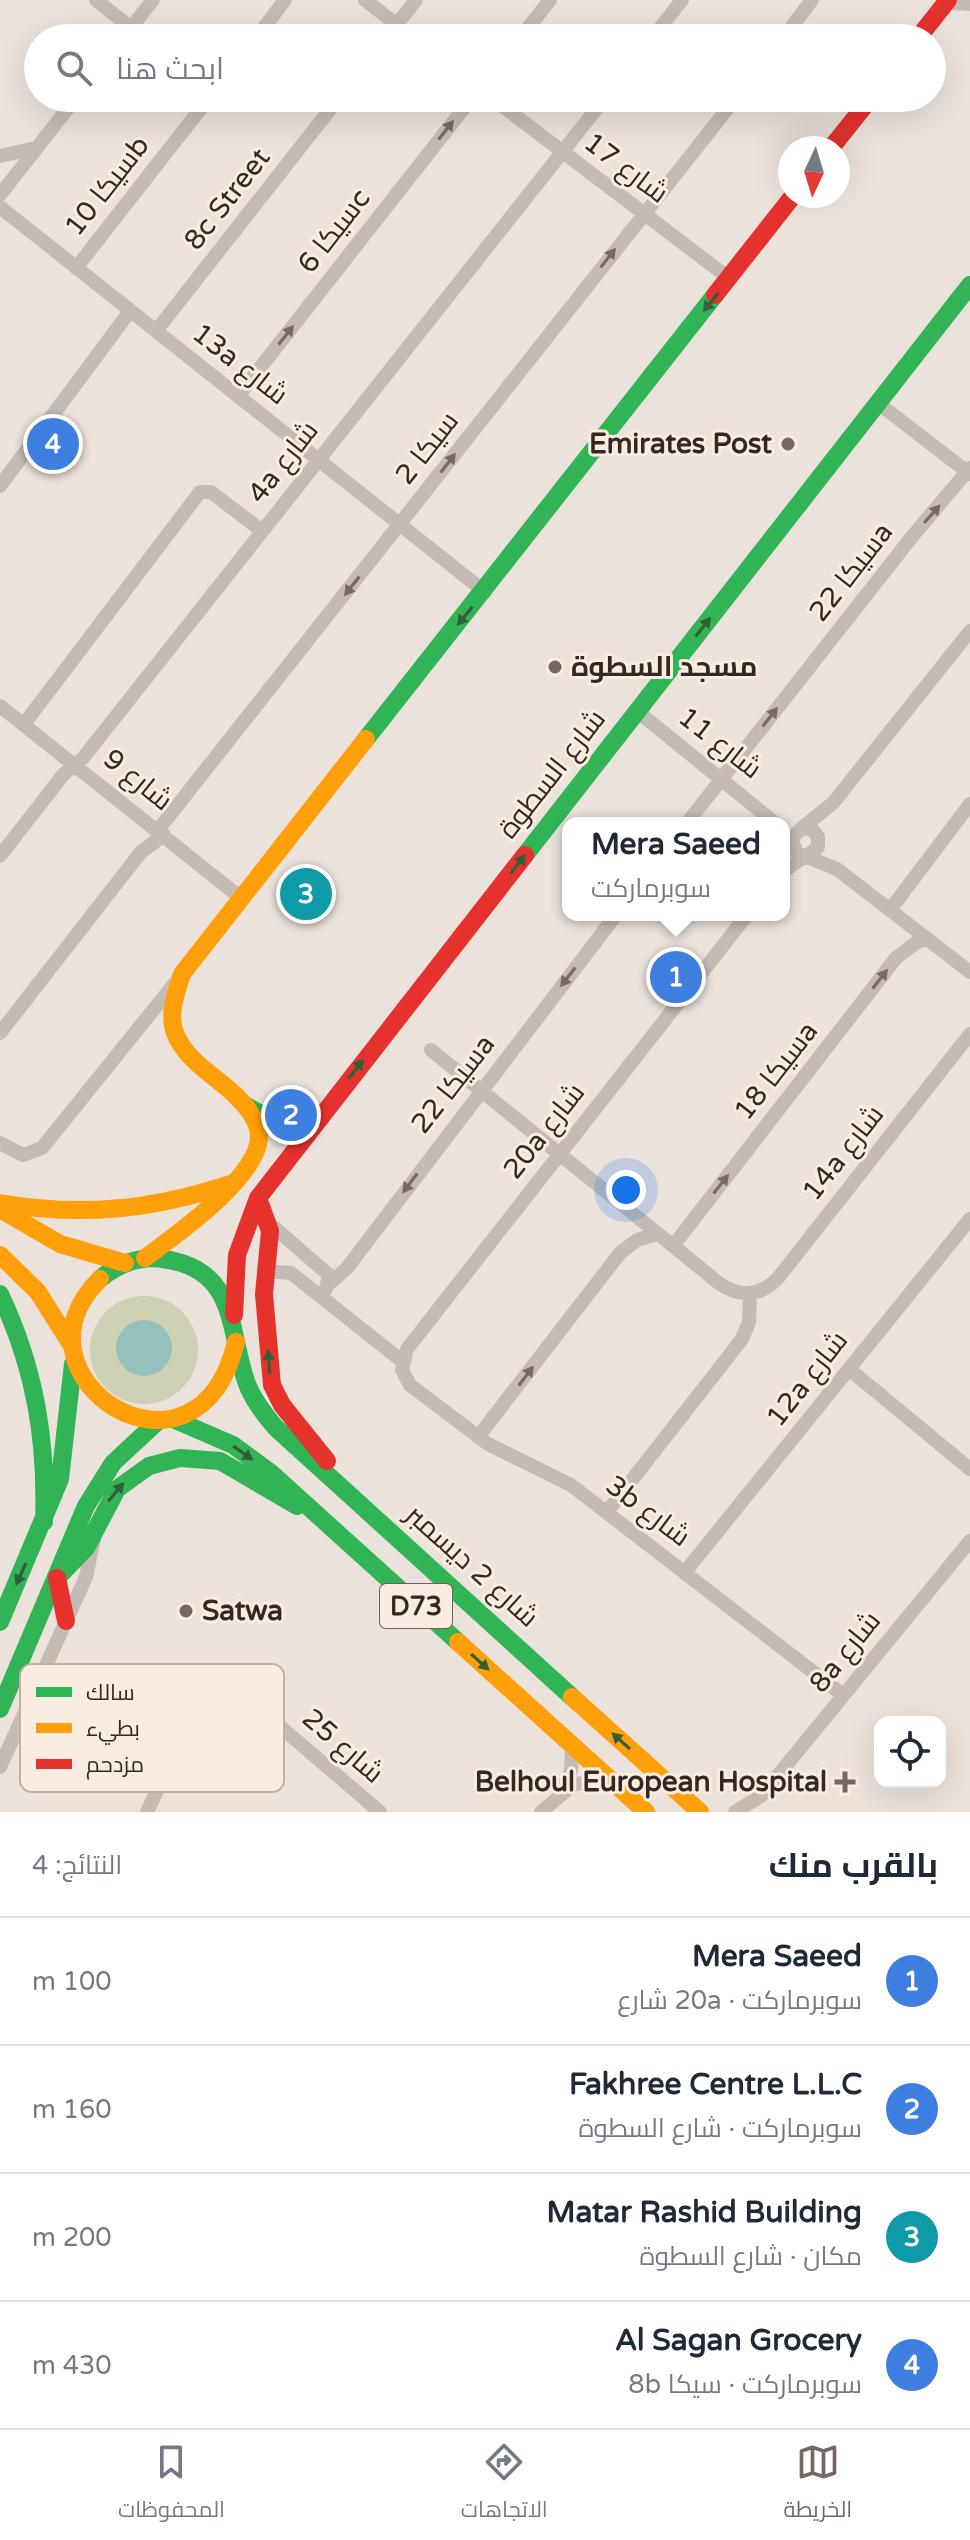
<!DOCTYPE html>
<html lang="ar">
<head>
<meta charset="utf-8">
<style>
  body { margin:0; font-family:"Varela Round",Cairo,sans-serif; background:#f2f2f3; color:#1f2937; direction:rtl }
  .controls { position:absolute; right:24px; bottom:24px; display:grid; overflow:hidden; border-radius:16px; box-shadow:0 8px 32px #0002 }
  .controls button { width:72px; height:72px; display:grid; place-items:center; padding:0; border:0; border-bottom:2px solid #e0e1e3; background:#fff; color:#1f2937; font:40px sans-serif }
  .compass { position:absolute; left:778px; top:136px; width:72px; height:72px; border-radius:50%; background:#fff; box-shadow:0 8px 32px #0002; rotate:184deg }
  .you { position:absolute; left:626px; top:1190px; width:28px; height:28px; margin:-20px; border:6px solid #fff; border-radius:50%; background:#1a73e8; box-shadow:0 0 0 12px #1a73e833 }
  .badge { display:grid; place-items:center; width:52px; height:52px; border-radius:50%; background:#746864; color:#fff; font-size:26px; font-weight:700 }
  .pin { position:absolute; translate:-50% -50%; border:4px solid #fff; box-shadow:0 2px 8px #0006 }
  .popup { position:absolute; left:562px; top:817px; width:228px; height:104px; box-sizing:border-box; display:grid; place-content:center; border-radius:16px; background:#fff; filter:drop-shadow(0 2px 6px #0005); font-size:26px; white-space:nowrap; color:#747a83 }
  .popup b { font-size:30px; color:#1f2937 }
  .popup::after { content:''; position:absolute; left:50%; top:100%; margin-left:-16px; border:16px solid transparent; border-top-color:#fff }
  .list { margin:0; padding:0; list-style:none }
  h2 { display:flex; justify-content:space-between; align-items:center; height:104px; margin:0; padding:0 32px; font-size:34px }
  h2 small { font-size:26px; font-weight:400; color:#747a83 }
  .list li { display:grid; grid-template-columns:52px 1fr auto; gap:24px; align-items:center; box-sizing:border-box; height:128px; padding:0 32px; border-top:2px solid #e0e1e3 }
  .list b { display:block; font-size:30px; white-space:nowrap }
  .list p { margin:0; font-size:26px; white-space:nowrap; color:#747a83 }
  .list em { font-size:26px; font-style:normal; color:#747a83 }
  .icon { flex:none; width:44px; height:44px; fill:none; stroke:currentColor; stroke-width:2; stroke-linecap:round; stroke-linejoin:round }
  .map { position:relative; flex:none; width:970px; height:1812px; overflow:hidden; direction:ltr }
  .search { position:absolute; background:#fff; box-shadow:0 8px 32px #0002; left:24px; right:24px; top:24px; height:88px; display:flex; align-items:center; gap:20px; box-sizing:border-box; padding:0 28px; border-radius:44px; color:#747a83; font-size:30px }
  .sheet { height:616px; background:#fff }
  nav { display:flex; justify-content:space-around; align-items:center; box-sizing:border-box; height:112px; border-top:2px solid #e0e1e3; background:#fff; font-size:22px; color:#747a83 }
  nav a { display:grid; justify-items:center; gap:4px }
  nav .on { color:#746864 }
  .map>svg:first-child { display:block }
  .green { fill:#ced0b4 }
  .water { fill:#96c0bc }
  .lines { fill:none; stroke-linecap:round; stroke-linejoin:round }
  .street { stroke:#c4bbb5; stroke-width:14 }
  .fast { stroke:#30b455; stroke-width:18 }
  .slow { stroke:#ff9f0a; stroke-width:18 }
  .jam { stroke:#e5322d; stroke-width:18 }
  .oneway { fill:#756a65 }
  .oneway2 { fill:#325f38 }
  .poi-dot { fill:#746864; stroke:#faece1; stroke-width:3 }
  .labels { text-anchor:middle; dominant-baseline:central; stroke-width:6; stroke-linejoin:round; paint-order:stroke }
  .shield { fill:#faece1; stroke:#6f625d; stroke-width:2 }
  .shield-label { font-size:26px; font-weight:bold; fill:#342724 }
  .street-label { font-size:28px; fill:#342724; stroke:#faece1 }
  .poi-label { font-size:28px; font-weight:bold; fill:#342724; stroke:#faece1; text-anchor:end }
  .key { fill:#faece1; stroke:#bfb1a8; stroke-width:2 }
  .key-label { font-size:22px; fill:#342724 }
</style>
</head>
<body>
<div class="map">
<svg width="970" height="1812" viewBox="0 0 970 1812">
  <rect width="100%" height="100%" fill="#ebe2db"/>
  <!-- green -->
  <path class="green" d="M90 1350a54 54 0 1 1 108 0a54 54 0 1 1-108 0Z"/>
  <!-- water -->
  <path class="water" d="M116 1348a28 28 0 1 1 56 0a28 28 0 1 1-56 0Z"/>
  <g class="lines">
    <!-- street -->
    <path class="street" d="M96,0l35,28
      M365,0l49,38
      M946,3l24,1
      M123,38l30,-38
      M256,38l29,-38
      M386,38l30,-38
      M520,38l30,-38
      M652,38l30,-38
      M783,38l29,-38
      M492,98l238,181
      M0,156l36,-8
      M0,195l76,-97
      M0,207l485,385
      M76,268l133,-170
      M156,331l183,-233
      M238,396l234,-298
      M878,403l92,71
      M0,486l130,-175
      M0,706l241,192
      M637,711l138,112
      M24,724l176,-232h11l51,39
      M687,823l224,-285 59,-70
      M802,828l31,-25 137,-172
      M158,830l578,-732
      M808,855l10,-8v-10l-6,-8 -10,-1 -11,11 6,14 40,16 133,103
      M0,856l63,-81 20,-17 522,-660
      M784,871l21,-15
      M890,910l80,-106
      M747,915l-340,434 -5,21 8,15 78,59 83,41 272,210
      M0,1033l141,-181 23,-17
      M431,1050l289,234c21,14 41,12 58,-6l192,-244
      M0,1143l23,12 19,-7 133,-165
      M269,1223l60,52 -3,14
      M673,1246l223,-288 21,-16 11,-3
      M265,1271l26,2 111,88
      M330,1283l17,-15 269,-353
      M849,1369l121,100
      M478,1437l142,-184 17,-13 20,-6
      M607,1512l135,-173 7,-17 1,-28
      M685,1572l285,-353
      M0,1767l86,-190 8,-38
      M561,1791l10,-20 1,-27
      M147,1812l41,-88 24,-19 25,-4 25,10 118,101
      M541,1812l32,-27 34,-8
      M735,1812l26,-16 209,-255"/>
    <!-- fast -->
    <path class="fast" d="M366,739l349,-444
      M525,855l445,-570
      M245,1105l40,23 23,2
      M100,1279c18,-15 40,-23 63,-20 74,10 65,69 83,122 6,18 18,33 30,47l296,269
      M0,1294c35,74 47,146 44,228
      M173,1419l60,26 38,28 187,169
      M57,1578l29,-30 31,-59 32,-23 31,-8 40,3 77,45
      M0,1622l60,-143 13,-115
      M0,1709l86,-203 27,-43 44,-41"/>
    <!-- slow -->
    <path class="slow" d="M0,1203c81,14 152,7 230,-19
      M0,1209l60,35 65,19
      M0,1255l38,37 32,51
      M145,1258c29,-22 116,-82 114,-123 -1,-15 -14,-31 -25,-41 -20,-19 -48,-33 -59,-61 -7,-19 1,-40 7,-59l184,-235
      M100,1279c-100,98 97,226 136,63
      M458,1642l188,170
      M572,1697l128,115"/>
    <!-- jam -->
    <path class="jam" d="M918,38l30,-38
      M831,148l40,-50
      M715,295l78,-99
      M258,1198l12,33 -6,63 8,91 10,20 45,56
      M234,1315l3,-60 21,-57 267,-343
      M57,1578l9,43"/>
  </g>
  <!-- one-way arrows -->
  <defs><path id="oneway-solid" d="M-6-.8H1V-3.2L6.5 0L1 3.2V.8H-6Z" transform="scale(2)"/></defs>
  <g class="oneway">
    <use href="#oneway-solid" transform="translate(446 130) rotate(-52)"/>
    <use href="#oneway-solid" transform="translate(608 258) rotate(-52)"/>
    <use href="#oneway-solid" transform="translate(286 335) rotate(-52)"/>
    <use href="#oneway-solid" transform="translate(448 463) rotate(-52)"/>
    <use href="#oneway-solid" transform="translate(932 514) rotate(-49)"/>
    <use href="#oneway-solid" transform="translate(352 586) rotate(128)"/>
    <use href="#oneway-solid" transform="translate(770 717) rotate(-52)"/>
    <use href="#oneway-solid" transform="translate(568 977) rotate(128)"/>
    <use href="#oneway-solid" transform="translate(880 979) rotate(-52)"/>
    <use href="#oneway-solid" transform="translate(410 1183) rotate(127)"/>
    <use href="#oneway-solid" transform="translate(721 1184) rotate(-52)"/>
    <use href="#oneway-solid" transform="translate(526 1376) rotate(-53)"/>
  </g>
  <g class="oneway2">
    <use href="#oneway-solid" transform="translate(711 302) rotate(129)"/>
    <use href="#oneway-solid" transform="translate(465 616) rotate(129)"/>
    <use href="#oneway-solid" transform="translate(703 627) rotate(-52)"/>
    <use href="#oneway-solid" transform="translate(518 864) rotate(-52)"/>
    <use href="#oneway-solid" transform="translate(356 1069) rotate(-52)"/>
    <use href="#oneway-solid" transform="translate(269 1362) rotate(-94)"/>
    <use href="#oneway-solid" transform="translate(243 1453) rotate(35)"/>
    <use href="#oneway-solid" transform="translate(116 1492) rotate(-50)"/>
    <use href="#oneway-solid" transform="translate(21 1574) rotate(114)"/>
    <use href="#oneway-solid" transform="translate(480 1662) rotate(42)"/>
    <use href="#oneway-solid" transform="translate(621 1741) rotate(-138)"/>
  </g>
  <!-- markers -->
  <g class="poi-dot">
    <circle cx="788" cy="444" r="8"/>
    <circle cx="555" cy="667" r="8"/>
    <circle cx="186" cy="1611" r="8"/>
    <path d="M841 1770h8v8h8v8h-8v8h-8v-8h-8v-8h8z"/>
  </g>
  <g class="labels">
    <!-- shield labels -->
    <rect class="shield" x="380" y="1584" width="72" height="44" rx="6"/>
    <g class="shield-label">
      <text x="416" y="1606">D73</text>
    </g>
    <!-- street labels -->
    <g class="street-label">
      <text transform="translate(626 168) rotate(37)">شارع 17</text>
      <text transform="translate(107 186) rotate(-52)">سيكا 10b</text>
      <text transform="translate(227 199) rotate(-52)">8c Street</text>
      <text transform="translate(334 231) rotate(-52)">سيكا 6c</text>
      <text transform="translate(240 364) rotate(38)">13a شارع</text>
      <text transform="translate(427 448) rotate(-52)">سيكا 2</text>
      <text transform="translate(283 462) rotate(-52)">4a شارع</text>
      <text transform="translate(851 572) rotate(-52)">سيكا 22a</text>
      <text transform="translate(720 743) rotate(38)">شارع 11</text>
      <text transform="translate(552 774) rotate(-52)">شارع السطوة</text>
      <text transform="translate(138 780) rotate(39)">شارع 9</text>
      <text transform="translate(776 1071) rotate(-52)">سيكا 18a</text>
      <text transform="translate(453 1084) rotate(-52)">سيكا 22a</text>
      <text transform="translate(544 1131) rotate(-52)">20a شارع</text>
      <text transform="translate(843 1153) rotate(-52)">14a شارع</text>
      <text transform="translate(807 1379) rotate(-52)">12a شارع</text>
      <text transform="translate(648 1511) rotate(37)">3b شارع</text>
      <text transform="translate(472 1566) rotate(42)">شارع 2 ديسمبر</text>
      <text transform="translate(845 1652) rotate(-51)">8a شارع</text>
      <text transform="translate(343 1746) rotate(41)">شارع 25</text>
    </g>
    <!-- poi labels -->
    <g class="poi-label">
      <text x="772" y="444">Emirates Post</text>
      <text x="571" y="667" text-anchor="start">مسجد السطوة</text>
      <text x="202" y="1611" text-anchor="start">Satwa</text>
      <text x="827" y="1782">Belhoul European Hospital</text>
    </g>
  </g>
  <!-- legend -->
  <rect x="20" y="1664" width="264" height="128" rx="12" class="key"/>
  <rect x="36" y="1687" width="36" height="10" fill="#30b455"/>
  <rect x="36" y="1723" width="36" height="10" fill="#ff9f0a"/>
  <rect x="36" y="1759" width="36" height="10" fill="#e5322d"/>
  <g class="key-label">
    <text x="86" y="1700">سالك</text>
    <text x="86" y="1736">بطيء</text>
    <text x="86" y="1772">مزدحم</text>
  </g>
</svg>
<div class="controls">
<button><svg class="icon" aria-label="locate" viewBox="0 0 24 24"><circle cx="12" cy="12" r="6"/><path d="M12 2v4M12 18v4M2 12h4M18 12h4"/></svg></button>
</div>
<svg class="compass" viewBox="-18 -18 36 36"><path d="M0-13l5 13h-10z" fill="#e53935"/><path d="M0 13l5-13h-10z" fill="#747a83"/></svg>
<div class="you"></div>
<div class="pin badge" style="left:676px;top:977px;background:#3f7fe0">1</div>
<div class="popup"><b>Mera Saeed</b>سوبرماركت</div>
<div class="pin badge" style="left:291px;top:1115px;background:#3f7fe0">2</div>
<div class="pin badge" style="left:306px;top:894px;background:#0f9aa8">3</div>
<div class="pin badge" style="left:53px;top:444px;background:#3f7fe0">4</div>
<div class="search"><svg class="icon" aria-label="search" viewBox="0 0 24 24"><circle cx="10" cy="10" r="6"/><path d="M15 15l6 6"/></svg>ابحث هنا</div>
</div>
<section class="sheet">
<h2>بالقرب منك<small>النتائج: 4</small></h2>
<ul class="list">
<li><span class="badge" style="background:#3f7fe0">1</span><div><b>Mera Saeed</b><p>سوبرماركت · 20a شارع</p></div><em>100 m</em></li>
<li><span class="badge" style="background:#3f7fe0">2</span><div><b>Fakhree Centre L.L.C</b><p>سوبرماركت · شارع السطوة</p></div><em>160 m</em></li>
<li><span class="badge" style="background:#0f9aa8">3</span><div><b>Matar Rashid Building</b><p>مكان · شارع السطوة</p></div><em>200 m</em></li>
<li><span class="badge" style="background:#3f7fe0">4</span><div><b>Al Sagan Grocery</b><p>سوبرماركت · سيكا 8b</p></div><em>430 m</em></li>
</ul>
</section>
<nav>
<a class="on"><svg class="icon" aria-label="map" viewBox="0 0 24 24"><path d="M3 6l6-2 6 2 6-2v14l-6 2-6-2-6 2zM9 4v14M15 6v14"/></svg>الخريطة</a>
<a><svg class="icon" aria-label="directions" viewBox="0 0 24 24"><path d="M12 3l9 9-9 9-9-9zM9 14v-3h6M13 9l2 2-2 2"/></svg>الاتجاهات</a>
<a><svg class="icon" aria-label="saved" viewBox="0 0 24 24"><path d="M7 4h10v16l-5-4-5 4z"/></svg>المحفوظات</a>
</nav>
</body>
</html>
